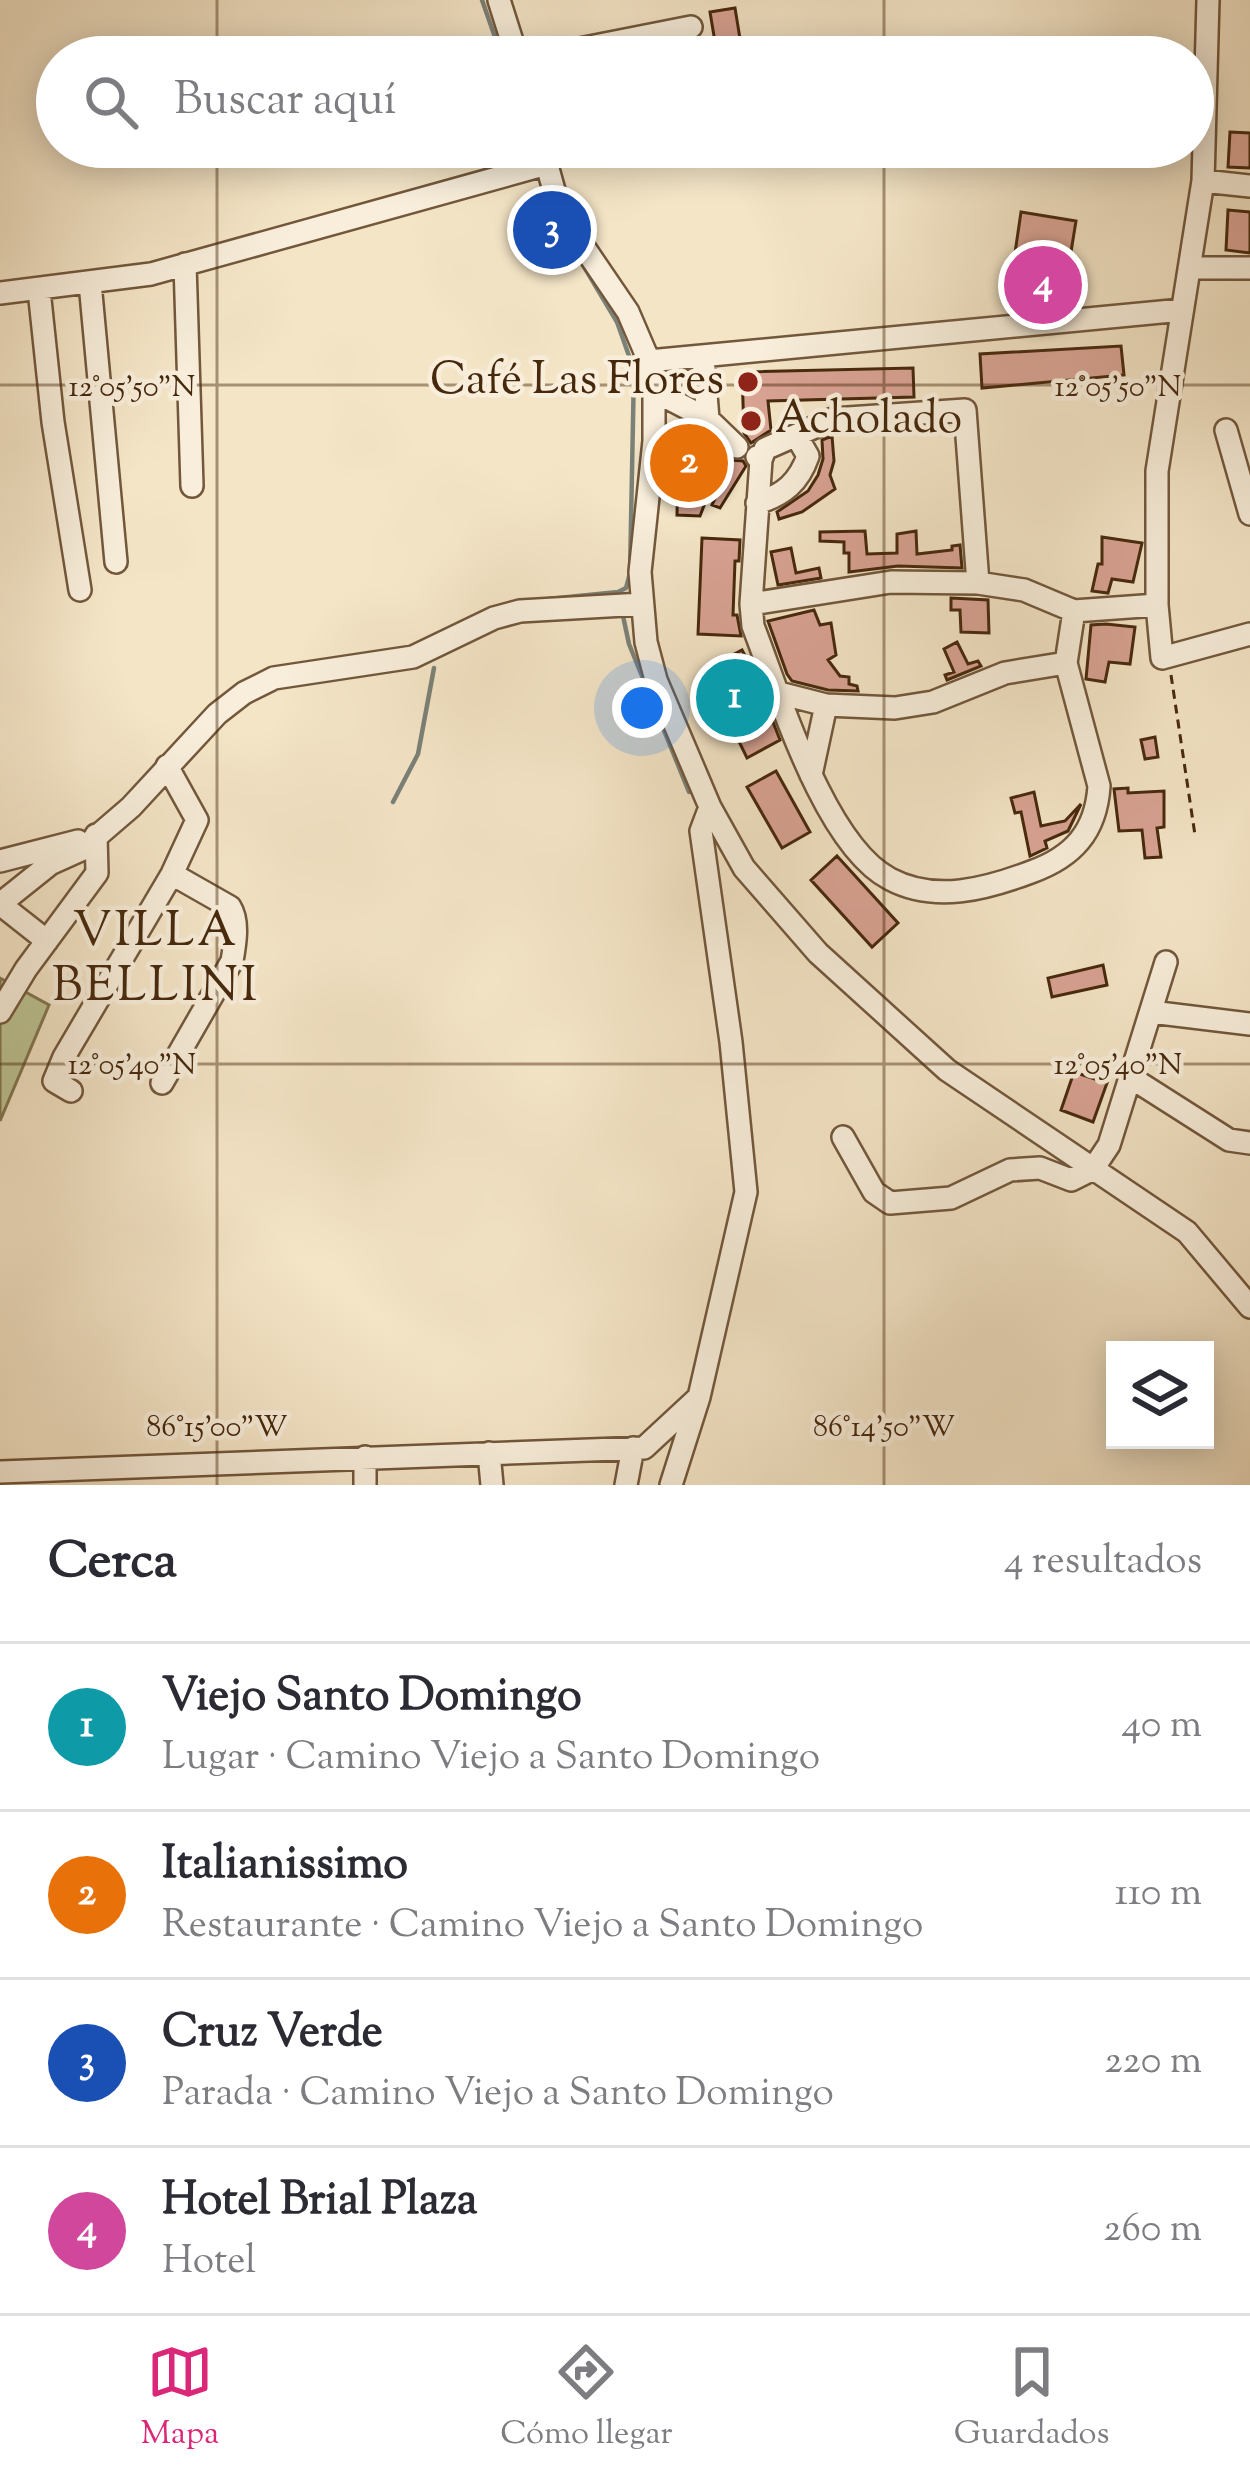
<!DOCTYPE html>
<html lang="es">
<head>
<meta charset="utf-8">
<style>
  body { margin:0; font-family:"Sorts Mill Goudy",serif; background:#f7f7f7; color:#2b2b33 }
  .controls { position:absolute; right:36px; bottom:36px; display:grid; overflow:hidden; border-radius:0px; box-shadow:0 6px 30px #0003 }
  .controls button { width:108px; height:108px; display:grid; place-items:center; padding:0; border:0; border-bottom:3px solid #e1e1e2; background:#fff; color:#2b2b33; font:60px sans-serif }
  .you { position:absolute; left:642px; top:708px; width:42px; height:42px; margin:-30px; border:9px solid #fff; border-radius:50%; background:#1a73e8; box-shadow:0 0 0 18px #1a73e833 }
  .badge { display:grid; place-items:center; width:78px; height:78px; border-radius:50%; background:#db2777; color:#fff; font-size:39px; font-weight:700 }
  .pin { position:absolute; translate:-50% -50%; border:6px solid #fff; box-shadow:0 3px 12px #0006 }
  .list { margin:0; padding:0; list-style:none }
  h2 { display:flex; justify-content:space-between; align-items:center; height:156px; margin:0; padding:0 48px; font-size:51px }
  h2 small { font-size:39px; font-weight:400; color:#7c7c81 }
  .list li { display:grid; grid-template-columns:78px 1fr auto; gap:36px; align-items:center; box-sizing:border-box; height:168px; padding:0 48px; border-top:3px solid #e1e1e2 }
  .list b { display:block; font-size:45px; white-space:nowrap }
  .list p { margin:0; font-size:39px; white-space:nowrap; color:#7c7c81 }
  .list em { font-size:39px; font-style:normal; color:#7c7c81 }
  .icon { flex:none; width:66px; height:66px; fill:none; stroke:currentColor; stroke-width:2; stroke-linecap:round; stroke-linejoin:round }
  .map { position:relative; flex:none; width:1250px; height:1485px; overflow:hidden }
  .search { position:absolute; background:#fff; box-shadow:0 6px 30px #0003; left:36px; right:36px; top:36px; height:132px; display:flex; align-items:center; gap:30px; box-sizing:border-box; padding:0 42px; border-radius:66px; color:#7c7c81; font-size:45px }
  .sheet { height:828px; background:#fff }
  nav { display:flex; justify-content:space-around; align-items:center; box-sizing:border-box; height:168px; border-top:3px solid #e1e1e2; background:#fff; font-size:33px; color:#7c7c81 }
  nav a { display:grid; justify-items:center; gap:6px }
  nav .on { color:#db2777 }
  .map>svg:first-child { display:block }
  .green { fill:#bdc494; stroke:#827650; stroke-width:3 }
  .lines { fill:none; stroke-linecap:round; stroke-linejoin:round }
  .stream { stroke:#7b8177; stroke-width:4.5 }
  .building { fill:#d9a394; stroke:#46280c; stroke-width:3 }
  .minor-casing { stroke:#72573b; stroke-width:26 }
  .path { stroke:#46280c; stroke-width:3; stroke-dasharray:9 6; stroke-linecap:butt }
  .minor { stroke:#f8eedb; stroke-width:21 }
  .ticks { fill:none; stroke:#46280c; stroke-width:3; stroke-opacity:0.45 }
  .poi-dot { fill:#8f2418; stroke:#f8eedb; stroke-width:4.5 }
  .labels { text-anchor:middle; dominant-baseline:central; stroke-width:9; stroke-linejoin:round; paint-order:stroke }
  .poi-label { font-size:45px; fill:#46280c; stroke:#f8eedb; text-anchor:end }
  .neighbourhood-label { font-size:48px; letter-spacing:3px; fill:#46280c; stroke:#f8eedb }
  .ticks-label { font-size:30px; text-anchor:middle; fill:#46280c; stroke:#f8eedb; stroke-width:9; stroke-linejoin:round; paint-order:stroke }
</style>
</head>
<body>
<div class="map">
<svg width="1250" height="1485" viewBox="0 0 1250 1485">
  <rect width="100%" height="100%" fill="#f4e5c7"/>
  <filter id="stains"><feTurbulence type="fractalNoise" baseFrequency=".00167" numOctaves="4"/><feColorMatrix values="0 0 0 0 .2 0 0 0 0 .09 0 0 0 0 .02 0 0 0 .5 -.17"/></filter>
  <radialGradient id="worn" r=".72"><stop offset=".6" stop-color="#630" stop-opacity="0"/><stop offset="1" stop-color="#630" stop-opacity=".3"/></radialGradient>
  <!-- green -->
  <path class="green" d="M0,978l49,27 -49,116z"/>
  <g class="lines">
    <!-- stream -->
    <path class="stream" d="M482,0l20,57
      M548,599l70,-7 8,-4 4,-15 4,-203 -17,-48 -40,-67
      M496,608l23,-7
      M623,616l6,28 60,148
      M393,802l25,-48 16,-86"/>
  </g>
  <!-- building -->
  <path class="building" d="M735,8l8,49h-77l-1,-6 50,-9 -5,-30z
    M1230,132l20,1v35l-22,-1z
    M1228,210l22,2v41l-24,-3z
    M1021,212l55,9 -12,74 -18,-3 -2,16 -18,-2 2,-16 -18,-3z
    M1121,346l3,29 -142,13 -2,-34z
    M913,368l1,29 -146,4 3,29 -20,13 -7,-10 -2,-61z
    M832,436l2,25 -4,14 5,14 -33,23 -23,7 -2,-7 31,-21 10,-16 5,-16 -1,-19z
    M688,456l37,19 6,-15 12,1 3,5 -26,42 -8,-3 5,-11 -7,-4 -10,26 -23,-1 1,-48z
    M865,531l2,23 30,-1v-19l19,-3 1,23 35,-4v-4l8,-1 2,23 -64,-2 -49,6v-19h-5v-11l-24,-1v-9z
    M1102,537l40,6 -9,39 -21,-3 -4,14 -16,-2 6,-27h4z
    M702,538l38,2 -1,21h-4l-2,54h4l4,21 -43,-2z
    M791,548l5,25 23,-5 2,10 -43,7 -7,-33z
    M951,598l37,2 1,33 -28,-1 -1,-22h-9z
    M814,610l6,15 11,-2 5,32 -8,5 12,16 9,1v7l8,2 1,5 -30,-1 -36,-9 -5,-7 -19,-53z
    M1106,624l29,3 -5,37 -21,-2 -4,20 -19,-3 5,-54z
    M957,642l11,22 10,-3 3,5 -34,14 -2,-5 9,-3 -10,-23z
    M742,650l13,25 -12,6 20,40 8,-4 9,23 -33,18 -43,-88z
    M1155,737l3,20 -13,2 -4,-19z
    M776,771l34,61 -28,16 -35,-61z
    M1128,788v5l36,-2v36l-7,1 4,29 -16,1 -3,-28 -23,1 -5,-42z
    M1034,792l7,34 24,-5 16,-17 -13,27 -23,10 2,7 -17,8 -9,-44 -6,1 -4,-15z
    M837,856l61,67 -26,24 -61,-67z
    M1103,965l4,20 -55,12 -4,-19z
    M1074,1072l33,11 -14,39 -32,-12z"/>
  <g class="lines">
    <!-- minor casing -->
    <g class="minor-casing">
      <path id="minor" d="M499,0l18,57
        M1208,0l-5,181 -46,290v134l5,53 88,-24
        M539,57l152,-30
        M542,147l18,65 68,100 21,49 5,30v50l-14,131 6,70 10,38 54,127 34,61 74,85 129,117 240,162 63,75
        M1203,181l47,5
        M185,264l7,222
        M1192,268h58
        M90,283l26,279
        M39,290l14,132 27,168
        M0,293l151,-19 396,-110
        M703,357l5,62
        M649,361l533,-51
        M654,391l54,28 29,28
        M1226,430l24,84
        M757,457l4,3 -10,144 2,22c26,67 71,219 137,253 45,24 96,10 141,-7 42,-15 65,-40 68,-86l-33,-123 8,-52
        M761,460l4,-11 68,-30 132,-9 13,173
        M757,503c27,-8 42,-21 51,-47l-11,-19
        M751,604l140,-22 87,1 46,7 50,21 83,-6
        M779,693l47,12 69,3 38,-6 72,-29 61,-10
        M811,775l15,-70
        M0,861l78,-20
        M0,904l50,-40 31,-14 50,-43 86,-93 27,-21 30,-15 139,-21 81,-39 26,-7 122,-7
        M0,904l47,37
        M0,1012l26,-43 71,-96 -1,-38
        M1151,1012l99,12
        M1130,1077l99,63 21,3
        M162,1083l70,-122c3,-17 7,-40 -2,-54l-58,-33
        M71,1091l-17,-10 10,-24 108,-183 25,-54 -30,-54
        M843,1137l31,55 16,11 61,-5 59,-28 30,-2 31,12 22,-11 16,-24 57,-183
        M489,1453l3,32
        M365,1457v28
        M0,1472l644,-24 55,-51
        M626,1485l7,-37
        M671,1485l28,-88 47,-205 -15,-150 -30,-211 9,-24"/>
    </g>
    <!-- path -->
    <path class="path" d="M1171,675l24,160"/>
    <!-- minor -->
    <use href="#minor" class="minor"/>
  </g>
  <!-- ticks -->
  <path class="ticks" d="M217,0v57M884,0v57M217,147v1338M884,147v1338M0,385h1250M0,1064h1250"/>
  <!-- markers -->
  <g class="poi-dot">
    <circle cx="748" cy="382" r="12"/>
    <circle cx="751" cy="421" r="12"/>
  </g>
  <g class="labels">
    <!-- poi labels -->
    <g class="poi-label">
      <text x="724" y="382">Café Las Flores</text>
      <text x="775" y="421" text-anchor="start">Acholado</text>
    </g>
    <!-- neighbourhood labels -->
    <g class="neighbourhood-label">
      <text x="156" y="933">VILLA<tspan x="156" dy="55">BELLINI</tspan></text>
    </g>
  </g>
  <g class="ticks-label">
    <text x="132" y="396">12°05'50"N</text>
    <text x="1118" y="396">12°05'50"N</text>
    <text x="132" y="1074">12°05'40"N</text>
    <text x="1118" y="1074">12°05'40"N</text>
    <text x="217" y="1436">86°15'00"W</text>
    <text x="884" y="1436">86°14'50"W</text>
  </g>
  <rect width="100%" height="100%" filter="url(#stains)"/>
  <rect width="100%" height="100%" fill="url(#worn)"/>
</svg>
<div class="controls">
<button><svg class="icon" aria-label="layers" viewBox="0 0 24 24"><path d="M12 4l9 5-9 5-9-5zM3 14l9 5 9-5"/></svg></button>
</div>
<div class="you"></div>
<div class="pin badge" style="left:735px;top:698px;background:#0f9aa8">1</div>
<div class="pin badge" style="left:689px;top:463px;background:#e8710a">2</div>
<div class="pin badge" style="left:552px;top:230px;background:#1a4fb4">3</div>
<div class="pin badge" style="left:1043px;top:285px;background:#d1479c">4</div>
<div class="search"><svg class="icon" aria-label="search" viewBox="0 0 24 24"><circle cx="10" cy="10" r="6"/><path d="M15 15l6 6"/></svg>Buscar aquí</div>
</div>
<section class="sheet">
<h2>Cerca<small>4 resultados</small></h2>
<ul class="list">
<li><span class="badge" style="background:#0f9aa8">1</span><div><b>Viejo Santo Domingo</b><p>Lugar · Camino Viejo a Santo Domingo</p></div><em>40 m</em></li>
<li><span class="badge" style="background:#e8710a">2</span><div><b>Italianissimo</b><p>Restaurante · Camino Viejo a Santo Domingo</p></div><em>110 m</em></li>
<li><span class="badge" style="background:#1a4fb4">3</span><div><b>Cruz Verde</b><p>Parada · Camino Viejo a Santo Domingo</p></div><em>220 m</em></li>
<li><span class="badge" style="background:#d1479c">4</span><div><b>Hotel Brial Plaza</b><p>Hotel</p></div><em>260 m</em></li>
</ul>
</section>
<nav>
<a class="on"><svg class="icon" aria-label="map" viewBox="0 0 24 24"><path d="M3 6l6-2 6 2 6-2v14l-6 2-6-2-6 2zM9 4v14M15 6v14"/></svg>Mapa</a>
<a><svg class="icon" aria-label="directions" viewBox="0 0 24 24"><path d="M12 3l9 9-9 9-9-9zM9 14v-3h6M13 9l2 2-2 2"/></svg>Cómo llegar</a>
<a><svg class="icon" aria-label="saved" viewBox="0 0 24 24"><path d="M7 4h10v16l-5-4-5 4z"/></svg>Guardados</a>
</nav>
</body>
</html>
